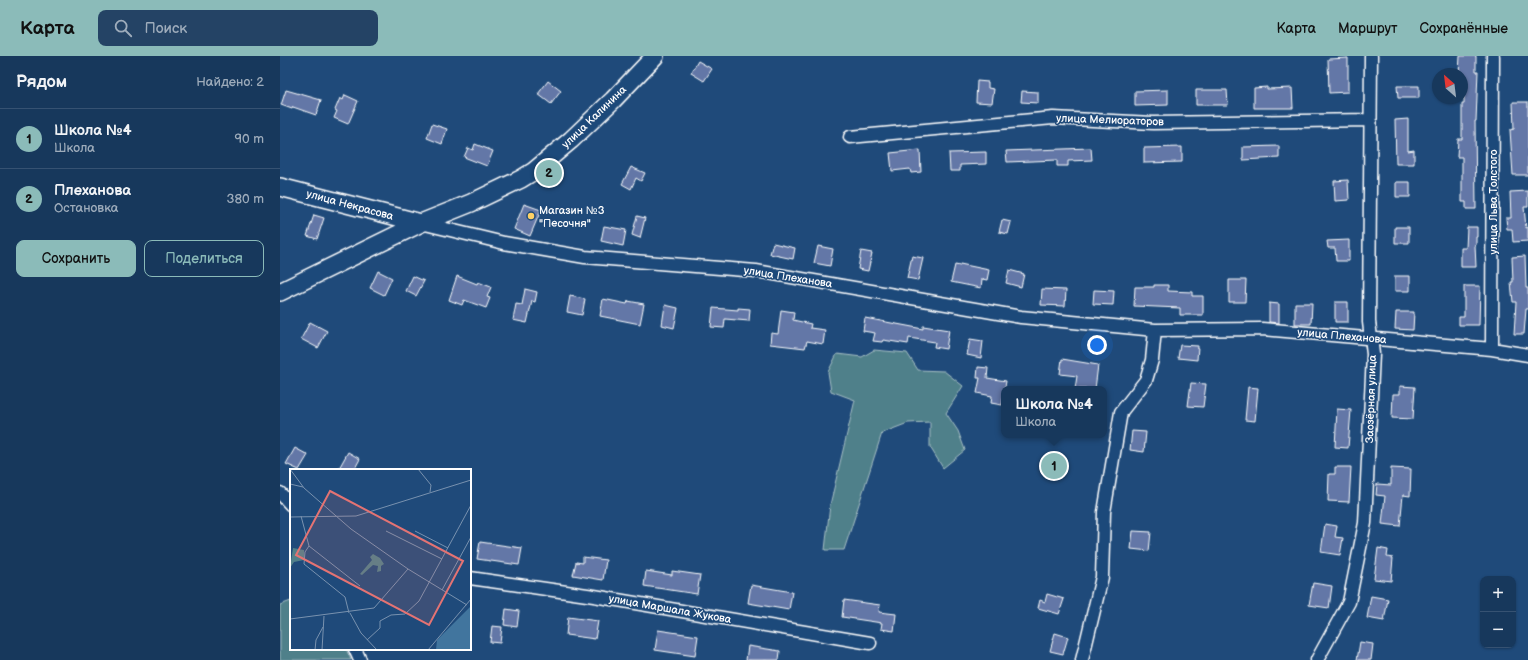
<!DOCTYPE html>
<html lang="ru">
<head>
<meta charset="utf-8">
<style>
  body { margin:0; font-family:"Balsamiq Sans",sans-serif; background:#244365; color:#f1f3f6 }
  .controls { position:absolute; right:12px; bottom:12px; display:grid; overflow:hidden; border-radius:8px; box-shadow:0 1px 3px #0004 }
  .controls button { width:36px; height:36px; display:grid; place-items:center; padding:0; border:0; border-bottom:1px solid #365272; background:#17385c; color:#f1f3f6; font:20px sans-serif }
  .compass { position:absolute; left:1152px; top:12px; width:36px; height:36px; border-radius:50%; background:#17385c; box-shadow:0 1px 3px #0004; rotate:332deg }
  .you { position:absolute; left:817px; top:289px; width:14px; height:14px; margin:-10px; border:3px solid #fff; border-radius:50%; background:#1a73e8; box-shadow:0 0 0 6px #1a73e833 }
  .badge { display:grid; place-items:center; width:26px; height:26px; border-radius:50%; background:#8bbbb9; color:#111; font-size:13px; font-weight:700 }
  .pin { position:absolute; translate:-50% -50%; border:2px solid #fff; box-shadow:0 1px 4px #0006 }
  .popup { position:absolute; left:721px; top:330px; width:106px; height:52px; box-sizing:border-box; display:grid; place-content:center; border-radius:8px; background:#17385c; filter:drop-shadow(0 1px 3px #0005); font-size:13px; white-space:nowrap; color:#9eacbb }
  .popup b { font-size:15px; color:#f1f3f6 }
  .popup::after { content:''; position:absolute; left:50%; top:100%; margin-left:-8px; border:8px solid transparent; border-top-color:#17385c }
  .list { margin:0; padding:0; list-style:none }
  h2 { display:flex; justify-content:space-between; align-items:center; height:52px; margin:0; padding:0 16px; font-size:17px }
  h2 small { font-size:13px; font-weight:400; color:#9eacbb }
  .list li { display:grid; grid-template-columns:26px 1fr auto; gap:12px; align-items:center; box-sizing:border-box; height:60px; padding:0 16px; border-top:1px solid #365272 }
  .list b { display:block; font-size:15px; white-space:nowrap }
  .list p { margin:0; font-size:13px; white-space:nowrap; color:#9eacbb }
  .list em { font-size:13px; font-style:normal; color:#9eacbb }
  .actions { display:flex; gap:8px; padding:12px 16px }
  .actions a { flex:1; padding:9px 0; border:1px solid #8bbbb9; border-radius:8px; text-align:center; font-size:14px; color:#8bbbb9 }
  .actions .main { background:#8bbbb9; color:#111 }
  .icon { flex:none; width:22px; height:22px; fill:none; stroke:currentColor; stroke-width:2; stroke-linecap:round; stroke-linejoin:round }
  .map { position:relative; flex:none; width:1248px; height:604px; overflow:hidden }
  header { display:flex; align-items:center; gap:24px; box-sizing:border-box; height:56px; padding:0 20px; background:#8bbbb9; color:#111 }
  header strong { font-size:19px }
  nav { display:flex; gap:22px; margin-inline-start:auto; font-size:14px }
  .search { width:280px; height:36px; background:#244365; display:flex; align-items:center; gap:10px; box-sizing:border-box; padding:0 14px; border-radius:8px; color:#9eacbb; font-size:15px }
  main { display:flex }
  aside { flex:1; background:#17385c }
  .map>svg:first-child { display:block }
  .green { fill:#50808a; stroke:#a8c0c4 }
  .building { fill:#6477a7; stroke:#fff }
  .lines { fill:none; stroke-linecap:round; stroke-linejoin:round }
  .street-casing { stroke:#fff; stroke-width:15 }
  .secondary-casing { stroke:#fff; stroke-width:20 }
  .street { stroke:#1f4a7a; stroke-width:12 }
  .secondary { stroke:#1f4a7a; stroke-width:17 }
  .poi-dot { fill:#ffd166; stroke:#1f4a7a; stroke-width:1.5 }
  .labels { text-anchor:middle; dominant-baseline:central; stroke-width:3; stroke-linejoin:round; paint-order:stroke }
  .street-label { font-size:11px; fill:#fff; stroke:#1f4a7a }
  .poi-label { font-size:11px; fill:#fff; stroke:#1f4a7a; text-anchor:start }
  .inset-road { fill:none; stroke:#7992af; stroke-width:1 }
  .view { fill:#e47373; fill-opacity:0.15; stroke:#e47373; stroke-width:2 }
  .inset-edge { fill:none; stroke:#fff; stroke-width:2 }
</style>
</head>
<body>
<header>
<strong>Карта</strong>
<div class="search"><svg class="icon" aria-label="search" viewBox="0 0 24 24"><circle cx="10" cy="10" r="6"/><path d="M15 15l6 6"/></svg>Поиск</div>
<nav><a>Карта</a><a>Маршрут</a><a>Сохранённые</a></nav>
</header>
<main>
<aside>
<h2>Рядом<small>Найдено: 2</small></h2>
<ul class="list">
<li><span class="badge">1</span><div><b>Школа №4</b><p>Школа</p></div><em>90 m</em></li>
<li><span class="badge">2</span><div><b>Плеханова</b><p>Остановка</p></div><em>380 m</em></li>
</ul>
<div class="actions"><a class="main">Сохранить</a><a>Поделиться</a></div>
</aside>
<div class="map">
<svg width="1248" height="604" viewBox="0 0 1248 604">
  <rect width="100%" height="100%" fill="#1f4a7a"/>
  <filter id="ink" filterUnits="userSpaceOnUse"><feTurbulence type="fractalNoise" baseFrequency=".025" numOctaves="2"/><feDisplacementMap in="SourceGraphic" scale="8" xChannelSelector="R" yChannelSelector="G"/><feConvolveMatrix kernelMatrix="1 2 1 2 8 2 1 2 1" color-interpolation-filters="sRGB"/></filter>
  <g filter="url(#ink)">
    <!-- green -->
    <path class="green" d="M594,294l33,3 11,17 26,1 19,15 -17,27 12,18 7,19 -22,18 -13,-21v-25l-22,1 -26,10 -38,117h-19l5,-45 25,-105 -24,-9 -3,-19 9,-18 25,3z
      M11,545v48h55l5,11h-71v-55z"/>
    <!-- building -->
    <path class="building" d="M1180,0h16v15h2l-2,50h-1l1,88h-10v-7h-4v-45h-5l1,-18h4v-35h2v-21h-2v-9h-3z
      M1068,2v34l-19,1 -1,-34z
      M418,5l14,8 -8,12 -13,-8z
      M268,25l13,10 -10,13 -13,-10z
      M697,25l11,1v6l6,1 -2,14 -16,-1z
      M1117,30h22v12h-21z
      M987,31v2l25,-1 1,20h-39v-20z
      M6,34l35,10 -5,15 -23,-8 -1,2 -11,-4z
      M888,34v15l-33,1v-15z
      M916,34h31l1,15h-32z
      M742,35l16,1v11l-17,-1z
      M65,39l13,6 -10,23 -14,-6 3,-7 -2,-1 5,-12 3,2z
      M1233,46h15v73h-15l-3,-45 4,-1z
      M1128,63v32l6,-1v14h-18l-1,-44z
      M152,68l15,5 -5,15 -15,-6z
      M195,88l18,7 -6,15 -23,-9 4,-9 5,2z
      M999,90v12l-36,2v-13z
      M902,91v15l-38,1v-15z
      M811,92l1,12 -24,1v5h-11v-6l-50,2 -1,-11z
      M640,94l1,22 -10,1 -1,-4 -18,2 -2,-18z
      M706,96v12l-26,1v6h-10l-1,-18z
      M351,111l14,6 -4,8 -5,-3 -5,11 -9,-5z
      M1068,124l1,20 -14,1 -1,-20z
      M1116,126h14v15h-14z
      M1248,135v16h-4l2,21 2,-1v14l-15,1 -1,-13h-5l-1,-11h5l-1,-26z
      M244,148l17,6 -11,26 -16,-7z
      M34,159l10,3 -7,21 -10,-3z
      M357,160l8,2 -5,20 -8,-3z
      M722,164l9,2 -3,12 -9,-2z
      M324,170l22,4 -3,16 -22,-5z
      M1115,171h14v16h-14z
      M1187,171h10v10h-1v8h-1l1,22h-15v-19h5z
      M1069,184v21h-13l-1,-13h-7l-1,-7z
      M493,187l22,5 -2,11 -23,-5z
      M538,190l15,3 -3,17 -16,-3z
      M581,195l11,2 -4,18 -10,-2z
      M632,200l11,2 -5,22 -11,-2z
      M1245,200l1,32h2v21h-2l-2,25h-10l2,-32h-3l-2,-20h2l-1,-25z
      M680,208l29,6 -2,10 -5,-1 -1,9 -30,-6 4,-17 5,1z
      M729,214l15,4 -3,13 -15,-4z
      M98,215l14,7 -8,17 -14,-7z
      M133,220l11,5 -8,15 -10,-5z
      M177,220l20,8 1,-2 13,5 -4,10 3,1 -4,10 -22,-8 -2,5 -13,-5z
      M1115,220h15v15h-15z
      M949,224h17l-1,22h-16z
      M874,229h14v6l24,1v4h11v19h-23v-7l-46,-2 1,-19h19z
      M1184,230h16l-1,39h-20v-8h5z
      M245,233l12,3 -2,10 -3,-1 -5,22 -14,-3 3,-16 6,1z
      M762,233l24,1 -1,16 -24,-1z
      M814,234l20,1 -1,14 -20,-1z
      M290,240l15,3 -3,16 -15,-3z
      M323,243l24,5 1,-3 16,3 -4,20 -40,-8z
      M1055,246h13v20h-13z
      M989,247l10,1v19l-10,-1z
      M1015,247h17l-1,21h-16z
      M385,249l13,3 -4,20 -12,-3z
      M433,252l25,2v-2l12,1 -1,12 -24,-2 -1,9 -13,-1z
      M501,254l13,2 -1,8 18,4 -1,4 15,2 -2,14 -16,-3 -2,7 -35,-4 1,-11 7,1z
      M1116,256h18l-1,18 -18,-1z
      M585,262l58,11v-3l26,4 -3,19 -12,-2 1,-5 -26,-4 -1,6 -25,-4 -1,2 -9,-1 2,-8 -12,-2z
      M30,266l17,9 -9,17 -17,-9z
      M690,283l13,2 -2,17 -14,-3z
      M900,289l18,1 -1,14 -19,-2z
      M782,303l36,6 -3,24h-20l2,-13 -17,-2z
      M698,311l10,1 -1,10 19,3 -4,24 -11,-2 1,-7 -15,-3 3,-15h-3z
      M911,327l15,1 -3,23 -15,-1z
      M1120,330l15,1 -2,32 -21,-1 1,-24h7z
      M968,331l10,1 -3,33 -10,-1z
      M1057,353l14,1 -3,38 -13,-1z
      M852,375l14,1 -2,20 -14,-2z
      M15,392l13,7 -9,15 -13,-6z
      M68,396l12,7 -6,11h-16z
      M1055,411h16l-2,35 -21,-1 1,-27h6z
      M1111,412l20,1 -1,27 -7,-1 -3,31 -18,-2 3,-28 -9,-1 1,-11 14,1z
      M1045,468l12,2 -2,11 8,1 -3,17 -19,-3z
      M853,475l18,1 -2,19 -18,-2z
      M200,486l42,6 -3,17 -42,-6z
      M1098,492l10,2 -1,7 6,1 -2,23 -17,-2z
      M303,501l23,3 -3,20 -30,-5 3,-13 7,1z
      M366,515l26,4v-4l28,4 -3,19 -53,-8z
      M1033,527l19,3 -3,22 -20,-3z
      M471,529l41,7 -3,18 -41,-7z
      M767,538l17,5 -5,15 -21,-6 2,-8 5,2z
      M1091,540l17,3 -4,22 -17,-3z
      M564,544l36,5 -1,7 17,2 -2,17 -13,-2 1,-6 -40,-6z
      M226,553l13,2 -2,16 -13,-2z
      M288,561l30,4 -3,18 -29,-4z
      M212,570l10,1 -2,16 -10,-1z
      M378,574l40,6 -3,20 -40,-6z
      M775,577l13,4 -5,17 -13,-3z
      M1080,586l13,2 -2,16h-14z
      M468,590l32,5 -1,9h-33z"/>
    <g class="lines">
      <!-- street casing -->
      <g class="street-casing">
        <path id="street" d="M570,81l203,-19 100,5 217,-3
          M141,167l83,20 81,14 171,14 265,46 134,13 107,-1 230,20 36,6
          M1212,293l1,-293
          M0,437l11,12
          M190,522l124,18 276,47
          M75,593l5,11
          M802,604l20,-83 2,-65 17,-100 25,-32 6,-20 3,-30
          M1037,604l32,-58 16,-79 8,-169 -4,-32 2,-266"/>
      </g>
      <!-- secondary casing -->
      <g class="secondary-casing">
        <path id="secondary" d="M0,131l141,36
          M0,236l141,-69 50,-20 50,-24 13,-8 37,-31 42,-40 42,-44"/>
      </g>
      <!-- street -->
      <use href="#street" class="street"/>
      <!-- secondary -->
      <use href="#secondary" class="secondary"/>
    </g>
  </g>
  <!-- markers -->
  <circle class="poi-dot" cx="251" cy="160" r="4"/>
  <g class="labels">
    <!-- street labels -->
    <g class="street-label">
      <text transform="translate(314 61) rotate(-44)">улица Калинина</text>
      <text transform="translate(830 64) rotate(2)">улица Мелиораторов</text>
      <text transform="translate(1213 146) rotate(-90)">улица Льва Толстого</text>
      <text transform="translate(70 149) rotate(15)">улица Некрасова</text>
      <text transform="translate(508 221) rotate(9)">улица Плеханова</text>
      <text transform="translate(1062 280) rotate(5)">улица Плеханова</text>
      <text transform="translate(1091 343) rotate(-88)">Заозёрная улица</text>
      <text transform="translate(390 553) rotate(10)">улица Маршала Жукова</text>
    </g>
    <!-- poi labels -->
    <g class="poi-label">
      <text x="259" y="154">Магазин №3<tspan x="259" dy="13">"Песочня"</tspan></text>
    </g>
  </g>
  <!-- overview -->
  <g transform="translate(10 413)">
    <rect width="181" height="181" fill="#1f4a7a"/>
    <path d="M3,79l11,2v10l-10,2 -4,6zM83,85l7,4 4,6 -3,2v5l-4,1 1,-6 -5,-1 -11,10 -2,-1 12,-14 -2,-3z" fill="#50808a"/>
    <path d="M181,137v44h-35l1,-10z" fill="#41759e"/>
    <path class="inset-road" d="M0,0l14,19 47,41 57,40 59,36M128,0l13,16 -1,7M0,15l13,3M11,47l8,30 -4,6 -1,12 41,33 4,16M0,48l66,-1 115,-36M96,62l56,28M125,62l33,17M19,77l51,40M152,121l29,-53M60,144l11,20 16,17M0,150l84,-11 34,-39M77,171l13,-12v-7l11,-6 14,-1 14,-13 52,-96M25,181l1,-10 7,-13M32,181l2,-34M138,181l43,-51"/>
    <path class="view" d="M40,22l133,70 -34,64 -133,-70z"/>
    <rect width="181" height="181" class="inset-edge"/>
  </g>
</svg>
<div class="controls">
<button>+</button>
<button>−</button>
</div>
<svg class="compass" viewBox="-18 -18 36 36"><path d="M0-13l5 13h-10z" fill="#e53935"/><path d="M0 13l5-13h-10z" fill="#9eacbb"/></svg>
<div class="you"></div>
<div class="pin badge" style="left:774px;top:410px">1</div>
<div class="popup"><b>Школа №4</b>Школа</div>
<div class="pin badge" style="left:269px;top:117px">2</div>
</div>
</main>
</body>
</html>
